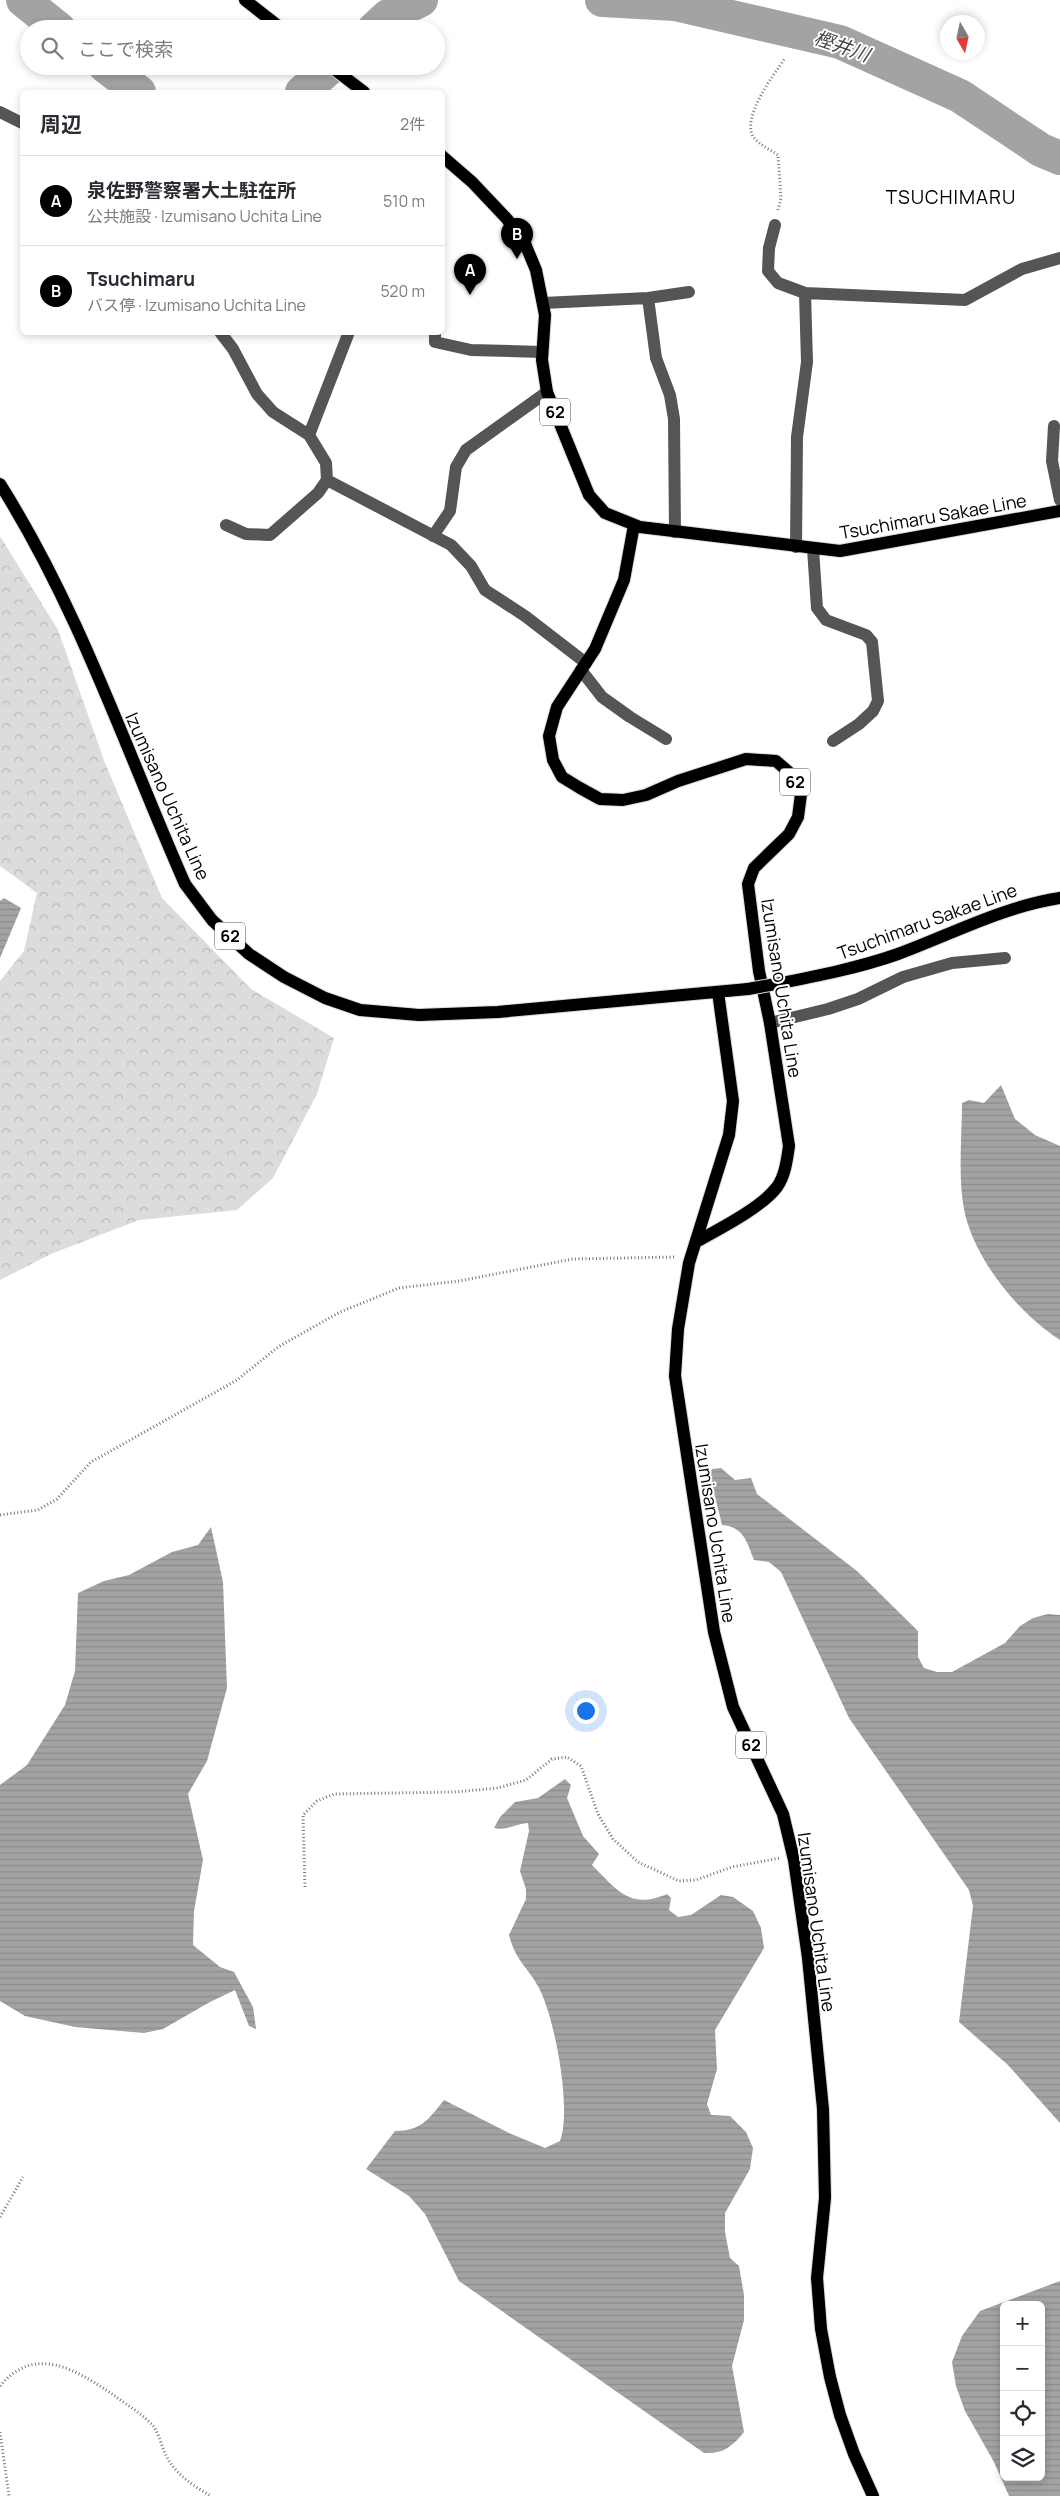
<!DOCTYPE html>
<html lang="ja">
<head>
<meta charset="utf-8">
<style>
  body { margin:0; font-family:Manrope,"Noto Sans JP",sans-serif; background:#f2f2f3; color:#2b2b33 }
  .controls { position:absolute; right:15px; bottom:15px; display:grid; overflow:hidden; border-radius:8px; box-shadow:0 2px 8px #0003 }
  .controls button { width:45px; height:45px; display:grid; place-items:center; padding:0; border:0; border-bottom:1px solid #e1e1e2; background:#fff; color:#2b2b33; font:25px sans-serif }
  .compass { position:absolute; left:940px; top:15px; width:45px; height:45px; border-radius:50%; background:#fff; box-shadow:0 2px 8px #0003; rotate:171deg }
  .you { position:absolute; left:585px; top:1710px; width:18px; height:18px; margin:-12px; border:4px solid #fff; border-radius:50%; background:#1a73e8; box-shadow:0 0 0 8px #1a73e833 }
  .badge { display:grid; place-items:center; width:32px; height:32px; border-radius:50%; background:#000; color:#fff; font-size:16px; font-weight:700 }
  .pin { position:absolute; translate:-50% -41px; filter:drop-shadow(0 1px 2px #0008) }
  .pin::after { content:''; position:absolute; top:26px; width:18px; height:15px; background:inherit; clip-path:polygon(0 0,100% 0,50% 100%) }
  .list { margin:0; padding:0; list-style:none }
  h2 { display:flex; justify-content:space-between; align-items:center; height:65px; margin:0; padding:0 20px; font-size:21px }
  h2 small { font-size:16px; font-weight:400; color:#7c7c81 }
  .list li { display:grid; grid-template-columns:32px 1fr auto; gap:15px; align-items:center; box-sizing:border-box; height:90px; padding:0 20px; border-top:1px solid #e1e1e2 }
  .list b { display:block; font-size:19px; white-space:nowrap }
  .list p { margin:0; font-size:16px; white-space:nowrap; color:#7c7c81 }
  .list em { font-size:16px; font-style:normal; color:#7c7c81 }
  .icon { flex:none; width:28px; height:28px; fill:none; stroke:currentColor; stroke-width:2; stroke-linecap:round; stroke-linejoin:round }
  .map { position:relative; flex:none; width:1060px; height:2496px; overflow:hidden }
  .search { position:absolute; background:#fff; box-shadow:0 2px 8px #0003; left:20px; top:20px; width:425px; height:55px; display:flex; align-items:center; gap:12px; box-sizing:border-box; padding:0 18px; border-radius:28px; color:#7c7c81; font-size:19px }
  .panel { position:absolute; background:#fff; box-shadow:0 2px 8px #0003; left:20px; top:90px; width:425px; height:245px; border-radius:8px }
  .map>svg:first-child { display:block }
  .forest { fill:url(#forest-crowns) }
  .water { fill:url(#water-rules); fill-rule:evenodd }
  .lines { fill:none; stroke-linecap:round; stroke-linejoin:round }
  .river { stroke:#a3a3a3; stroke-width:34 }
  .major-casing { stroke:#dbdbdb; stroke-width:14 }
  .path { stroke:#777; stroke-width:3; stroke-dasharray:1 2.5; stroke-linecap:butt }
  .minor { stroke:#555; stroke-width:12 }
  .major { stroke:#000; stroke-width:12 }
  .major-bridge-casing { stroke:#dbdbdb; stroke-width:14; stroke-linecap:butt }
  .major-bridge { stroke:#000; stroke-width:12 }
  .labels { text-anchor:middle; dominant-baseline:central; stroke-width:4; stroke-linejoin:round; paint-order:stroke }
  .shield { fill:#fff; stroke:#4c4c4c; stroke-width:1 }
  .shield-label { font-size:16px; font-weight:bold; fill:#000 }
  .street-label { font-size:18px; fill:#000; stroke:#fff }
  .water-label { font-size:19px; font-style:italic; fill:#444; stroke:#fff }
  .neighbourhood-label { font-size:19px; letter-spacing:1px; fill:#000; stroke:#fff }
</style>
</head>
<body>
<div class="map">
<svg width="1060" height="2496" viewBox="0 0 1060 2496">
  <defs>
    <pattern id="forest-crowns" width="20" height="18" patternUnits="userSpaceOnUse" patternTransform="scale(1.25)"><rect width="20" height="18" fill="#dcdcdc"/><path d="M2 6a3 3 0 1 1 6 0M12 15a3 3 0 1 1 6 0" fill="none" stroke="#bbb"/></pattern>
    <pattern id="water-rules" width="6" height="5" patternUnits="userSpaceOnUse" patternTransform="scale(1.25)"><rect width="6" height="5" fill="#a3a3a3"/><path d="M0 2.5h6" fill="none" stroke="#8b8b8b"/></pattern>
  </defs>
  <rect width="100%" height="100%" fill="#fff"/>
  <!-- forest -->
  <path class="forest" d="M0,536l58,94 47,133 57,135 89,91 83,49 -17,56 -44,84 -36,32 -98,10 -88,34 -51,26v-299l24,-30 13,-58 -37,-27z"/>
  <!-- water -->
  <path class="water" d="M4,898l17,10 -21,50v-57z
    M1001,1085l14,34 20,16 25,11v194c-40,-26 -81,-75 -94,-122 -9,-36 -4,-78 -4,-115l7,-3 15,3z
    M721,1468l14,12 16,-2 6,16 100,77 61,60v26l6,11 13,4h15l53,-29 15,-17 13,-8 15,-4 12,1v508l-52,-58 -49,-43 14,-116 -4,-16 -120,-172 -68,-146 -12,-10 -15,-2c-7,-18 -10,-33 -32,-35l-12,-49 2,-7z
    M211,1527l12,55 4,106 -20,73 -19,33 15,66 -9,51 -1,34 27,22 14,5 19,35 3,22 -7,-3 -14,-36 -25,12 -47,27 -19,4 -69,-6 -50,-11 -25,-15v-216l27,-20 38,-60 10,-34 3,-78 26,-12 25,-6 43,-23 26,-7z
    M565,1779l6,6 -4,13 16,38 16,18 -7,11c25,25 38,45 75,29l4,4 -2,12 9,7 13,-2 30,-20 12,2 20,14 8,17 3,20 -49,82 2,39 -10,35 4,11 19,1 16,16 7,16 -3,21 -25,44v19l5,26 9,8 5,29v25l-12,46 12,66c-12,15 -21,22 -40,21l-245,-172 -34,-67 -16,-18 -43,-27 29,-38c26,0 34,-12 49,-31l65,33 36,15 15,-7c12,-31 -5,-123 -21,-153 -11,-21 -23,-26 -30,-53l17,-36v-10l-6,-18 9,-40 -1,-8c-13,1 -21,8 -34,5l6,-11 15,-15 23,-4z
    M1060,2281v215h-51l-15,-34 -29,-51 -9,-25 -4,-24 10,-26 18,-25zM1004,2305h37v172h-37z"/>
  <g class="lines">
    <!-- river -->
    <path class="river" d="M23,0l36,29
      M602,0l73,4 165,38 120,54 81,54 19,8
      M374,29l14,-13 33,-16
      M105,66l34,26
      M302,92l30,-26"/>
    <!-- major casing -->
    <g class="major-casing">
      <path id="major" d="M245,0l37,29
        M330,66l34,26
        M442,156l30,26 35,37 19,27 10,24 9,45 -3,45 5,32 42,103 16,18 35,14 200,24 220,-40
        M0,484c79,125 126,266 185,400l27,36 37,34 35,23 41,21 35,12 59,5 79,-3 250,-23
        M634,525l-10,55 -29,69 -38,58 -8,29 4,24 9,17 18,11 20,11 23,1 23,-5 32,-14 68,-22 30,2 15,13 10,20 -3,23 -9,17 -35,34 -6,16 11,87 11,52 19,123c-2,14 -4,30 -12,41 -16,21 -58,42 -81,55
        M776,984c41,-8 82,-16 122,-30 54,-20 104,-47 162,-56
        M718,992l15,109 -4,34 -40,128 -11,66 -3,47 39,256 19,75 50,107 11,46 14,98 15,151 2,89 -8,80 4,51 9,48 10,38 14,39 19,42"/>
    </g>
    <!-- path -->
    <path class="path" d="M778,210l3,-12 -3,-43c-7,-5 -16,-9 -22,-15 -19,-18 18,-65 29,-82
      M0,1515l38,-5 19,-11 34,-37 146,-82 41,-33 62,-35 59,-24 60,-7 114,-22 103,-2
      M305,1887l-2,-72 14,-14 17,-7 120,-2 44,-4 28,-8 26,-21 15,-2 14,9 17,48 15,25 25,23 41,19 17,-1 36,-13 48,-9
      M0,2217l23,-40
      M0,2386c36,-43 78,-15 115,10 12,9 29,19 39,31 6,9 8,22 14,32 9,16 27,28 43,37
      M0,2432l9,64"/>
    <!-- minor -->
    <path class="minor" d="M0,112l22,11
      M775,225l-6,23 -1,23 10,12 27,10
      M648,298l8,60 14,37 4,24 1,113
      M543,303l105,-5 41,-6
      M220,332l13,17 24,45 16,18 36,23 17,28 1,17 -9,13 -48,42 -24,-1 -20,-9
      M435,332v10l36,8 71,2
      M1054,426l-2,35 8,39
      M309,435l40,-103
      M327,480l124,65 20,21 14,24 40,26 61,47
      M433,536l17,-25 6,-44 10,-17 81,-58
      M796,547l1,-110 10,-75 -2,-69 160,7 57,-31 38,-11
      M813,549l4,59 9,12 40,15 6,7 6,59 -5,10 -14,13 -26,17
      M581,670l21,27 28,20 36,22
      M770,1023l58,-14 30,-10 45,-22 49,-14 53,-5"/>
    <!-- major -->
    <use href="#major" class="major"/>
    <!-- major-bridge casing -->
    <g class="major-bridge-casing">
      <path id="major-bridge" d="M748,989l28,-5"/>
    </g>
    <!-- major-bridge -->
    <use href="#major-bridge" class="major-bridge"/>
  </g>
  <g class="labels">
    <!-- shield labels -->
    <g class="shield">
      <rect x="540" y="398.5" width="30" height="27" rx="4"/>
      <rect x="780" y="768.5" width="30" height="27" rx="4"/>
      <rect x="215" y="922.5" width="30" height="27" rx="4"/>
      <rect x="736" y="1731.5" width="30" height="27" rx="4"/>
    </g>
    <g class="shield-label">
      <text x="555" y="412">62</text>
      <text x="795" y="782">62</text>
      <text x="230" y="936">62</text>
      <text x="751" y="1745">62</text>
    </g>
    <!-- street labels -->
    <g class="street-label">
      <text transform="translate(933 516) rotate(-10)">Tsuchimaru Sakae Line</text>
      <text transform="translate(168 796) rotate(66)">Izumisano Uchita Line</text>
      <text transform="translate(927 921) rotate(-20)">Tsuchimaru Sakae Line</text>
      <text transform="translate(782 988) rotate(81)">Izumisano Uchita Line</text>
      <text transform="translate(716 1533) rotate(81)">Izumisano Uchita Line</text>
      <text transform="translate(817 1922) rotate(82)">Izumisano Uchita Line</text>
    </g>
    <!-- water labels -->
    <g class="water-label">
      <text transform="translate(842 46) rotate(19)">樫井川</text>
    </g>
    <!-- neighbourhood labels -->
    <g class="neighbourhood-label">
      <text x="951" y="197">TSUCHIMARU</text>
    </g>
  </g>
</svg>
<div class="controls">
<button>+</button>
<button>−</button>
<button><svg class="icon" aria-label="locate" viewBox="0 0 24 24"><circle cx="12" cy="12" r="6"/><path d="M12 2v4M12 18v4M2 12h4M18 12h4"/></svg></button>
<button><svg class="icon" aria-label="layers" viewBox="0 0 24 24"><path d="M12 4l9 5-9 5-9-5zM3 14l9 5 9-5"/></svg></button>
</div>
<svg class="compass" viewBox="-18 -18 36 36"><path d="M0-13l5 13h-10z" fill="#e53935"/><path d="M0 13l5-13h-10z" fill="#7c7c81"/></svg>
<div class="you"></div>
<div class="pin badge" style="left:470px;top:295px">A</div>
<div class="pin badge" style="left:517px;top:259px">B</div>
<div class="search"><svg class="icon" aria-label="search" viewBox="0 0 24 24"><circle cx="10" cy="10" r="6"/><path d="M15 15l6 6"/></svg>ここで検索</div>
<section class="panel">
<h2>周辺<small>2件</small></h2>
<ul class="list">
<li><span class="badge">A</span><div><b>泉佐野警察署大土駐在所</b><p>公共施設 · Izumisano Uchita Line</p></div><em>510 m</em></li>
<li><span class="badge">B</span><div><b>Tsuchimaru</b><p>バス停 · Izumisano Uchita Line</p></div><em>520 m</em></li>
</ul>
</section>
</div>
</body>
</html>
